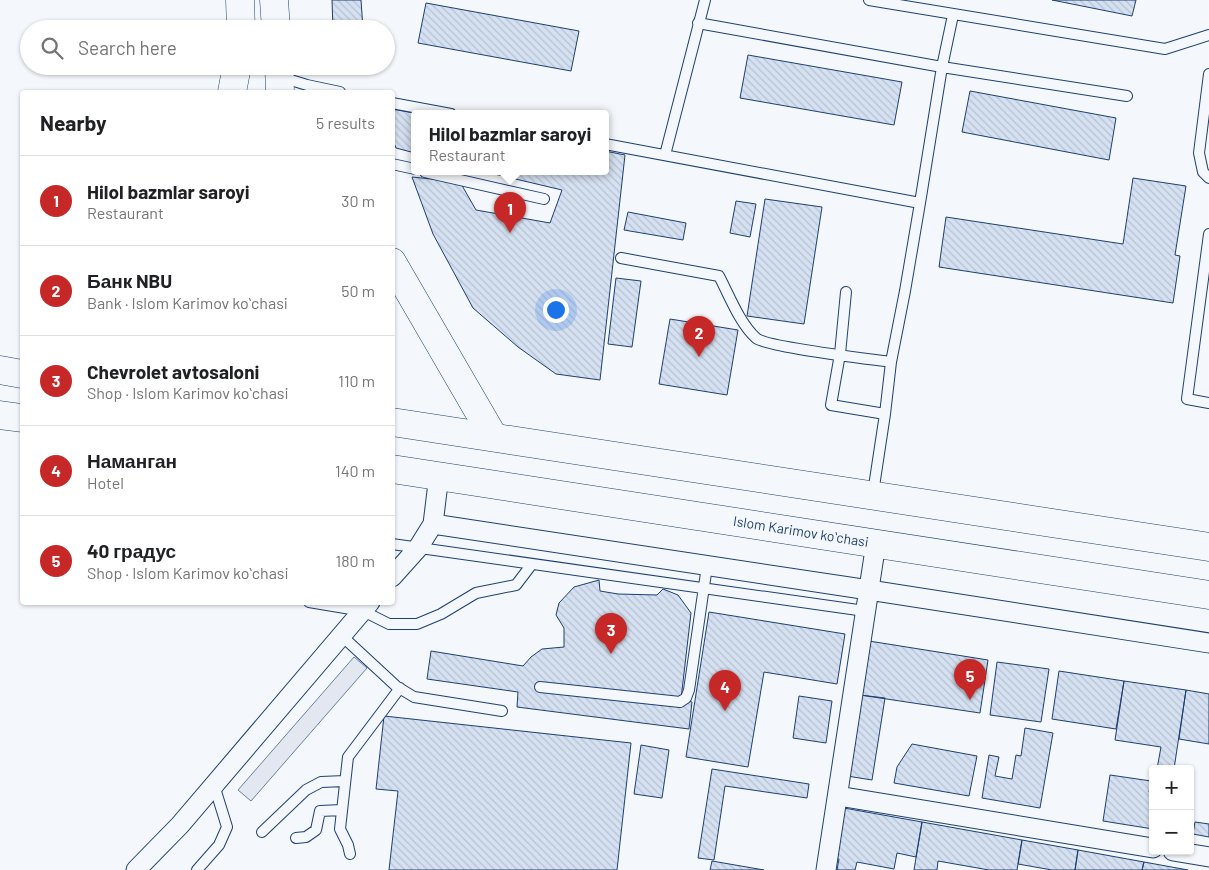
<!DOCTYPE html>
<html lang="en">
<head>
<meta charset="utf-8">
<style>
  body { margin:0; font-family:Barlow,sans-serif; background:#f6f6f6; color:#202124 }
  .controls { position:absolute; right:15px; bottom:15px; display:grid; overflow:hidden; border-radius:5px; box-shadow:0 1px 4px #0004 }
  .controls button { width:45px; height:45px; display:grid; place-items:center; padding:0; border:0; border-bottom:1px solid #e0e0e0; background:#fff; color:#202124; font:25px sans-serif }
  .you { position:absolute; left:555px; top:309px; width:18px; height:18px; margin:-12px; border:4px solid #fff; border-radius:50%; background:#1a73e8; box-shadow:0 0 0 8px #1a73e833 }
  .badge { display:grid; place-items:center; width:32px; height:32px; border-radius:50%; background:#c62828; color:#fff; font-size:16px; font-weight:700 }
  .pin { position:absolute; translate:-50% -41px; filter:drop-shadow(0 1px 2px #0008) }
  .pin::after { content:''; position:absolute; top:26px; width:18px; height:15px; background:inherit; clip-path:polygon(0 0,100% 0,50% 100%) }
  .popup { position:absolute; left:411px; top:110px; width:198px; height:65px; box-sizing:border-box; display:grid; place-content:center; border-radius:5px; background:#fff; filter:drop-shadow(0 1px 4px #0005); font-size:16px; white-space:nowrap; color:#757577 }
  .popup b { font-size:19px; color:#202124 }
  .popup::after { content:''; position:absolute; left:50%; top:100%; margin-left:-10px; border:10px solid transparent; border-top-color:#fff }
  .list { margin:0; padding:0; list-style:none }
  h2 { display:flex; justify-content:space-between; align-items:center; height:65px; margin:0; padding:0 20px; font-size:21px }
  h2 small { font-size:16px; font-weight:400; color:#757577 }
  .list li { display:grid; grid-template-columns:32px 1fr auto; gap:15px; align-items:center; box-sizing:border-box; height:90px; padding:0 20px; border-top:1px solid #e0e0e0 }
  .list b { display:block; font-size:19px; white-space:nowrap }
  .list p { margin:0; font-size:16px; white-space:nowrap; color:#757577 }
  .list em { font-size:16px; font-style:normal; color:#757577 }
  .icon { flex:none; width:28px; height:28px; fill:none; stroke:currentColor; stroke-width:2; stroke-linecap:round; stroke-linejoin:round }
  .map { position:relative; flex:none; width:1209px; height:870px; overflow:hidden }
  .search { position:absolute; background:#fff; box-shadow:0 1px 4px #0004; left:20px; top:20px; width:375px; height:55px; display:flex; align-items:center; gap:12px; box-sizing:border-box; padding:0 18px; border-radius:28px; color:#757577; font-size:19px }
  .panel { position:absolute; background:#fff; box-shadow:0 1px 4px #0004; left:20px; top:90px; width:375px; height:515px; border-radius:5px }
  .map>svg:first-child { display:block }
  .parking { fill:#e3e8f0; stroke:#687fa3 }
  .building { fill:url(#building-back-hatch); stroke:#1d3f73 }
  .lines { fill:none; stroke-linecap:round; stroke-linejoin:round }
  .lane-casing { stroke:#1d3f73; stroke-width:12 }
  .street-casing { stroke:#1d3f73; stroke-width:21 }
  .secondary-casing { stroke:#1d3f73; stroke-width:29 }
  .highway-casing { stroke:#1d3f73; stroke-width:29 }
  .lane { stroke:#f4f7fb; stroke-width:10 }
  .street { stroke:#f4f7fb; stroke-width:19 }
  .secondary { stroke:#f4f7fb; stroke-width:28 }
  .highway { stroke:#f4f7fb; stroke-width:28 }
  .labels { text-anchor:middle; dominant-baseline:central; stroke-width:4; stroke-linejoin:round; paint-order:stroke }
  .street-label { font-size:14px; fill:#1d3f73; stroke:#f4f7fb }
</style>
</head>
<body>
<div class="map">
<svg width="1209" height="870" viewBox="0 0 1209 870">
  <defs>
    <pattern id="building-back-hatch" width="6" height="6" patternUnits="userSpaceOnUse" patternTransform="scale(1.25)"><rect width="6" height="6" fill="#d5e0f0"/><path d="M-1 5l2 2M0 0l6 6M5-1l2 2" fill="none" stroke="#b6c1d1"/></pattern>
  </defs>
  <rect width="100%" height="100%" fill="#f4f7fb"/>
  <!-- parking -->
  <path class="parking" d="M354,657l13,11 -116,133 -13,-11z"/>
  <!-- building -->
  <path class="building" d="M332,0h29l2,29h-30z
    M1052,0h84l-4,16z
    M426,3l153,28 -8,40 -153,-28z
    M748,55l154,27 -8,43 -154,-27z
    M339,66h22l1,6 -23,2z
    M970,91l146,27 -7,42 -147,-28z
    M392,109l27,5h-4v39l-19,-5 -4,-10z
    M605,151l20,4 -25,225 -44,-6 -38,-27 -45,-39 -40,-74 -21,-57 48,5 16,28 74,13 12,-33 -76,-18h119z
    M1133,178l53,8 -11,69 5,1 -7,47 -234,-36 7,-50 177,27z
    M765,199l57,8 -18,117 -57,-8z
    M736,201l20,3 -6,33 -20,-4z
    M628,212l58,11 -3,17 -59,-10z
    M616,278l25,3 -9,66 -24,-3z
    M670,319l68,11 -11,65 -68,-11z
    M599,580l1,11 18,3 39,1 6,-6 15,6 13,18 -10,86 11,3 -3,27 -172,-22 1,-15 -91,-13 4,-28 92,15 8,-9 11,-8 22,-2v-19l-8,-13 3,-12 15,-16z
    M709,612l136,22 -8,50 -73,-12 -16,95 -62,-10z
    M869,641l119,19 -8,53 -120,-18z
    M997,662l52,7 -8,53 -51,-7z
    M1059,671l65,10 -8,48 -64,-10z
    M1124,681l62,9 -12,79h-17l4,-22 -46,-7z
    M1186,690l23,4v50l-30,-5z
    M860,695l25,3 -13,82 -25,-4z
    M799,696l33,5 -6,42 -33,-5z
    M384,716l247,27 -14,127h-228l9,-79 -22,-2z
    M1025,728l28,5 -13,75 -58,-10 7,-43 10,2 -4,19 17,3 4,-24 5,1z
    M912,744l65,12 -8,40 -75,-13 3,-16z
    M641,745l28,5 -7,48 -28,-4z
    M712,769l97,15 -2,14 -82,-12 -11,74 -16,-2z
    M1110,775l41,6 -2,11 4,1v36l-50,-8z
    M844,808l78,14 -6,35 -19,-4 -3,16 -37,-7 -2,8h-18l2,-11 -4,-1z
    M922,822l100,18 -5,30h-28l-51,-9 -1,9h-23z
    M1195,822l14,2v13l-16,-3z
    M1022,840l56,10 -3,20h-23l-34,-6z
    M1078,850l66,12 -2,8h-67z
    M712,861l52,9h-54z
    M1144,862l44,8h-46z"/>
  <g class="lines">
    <!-- lane casing -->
    <g class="lane-casing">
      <path id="lane" d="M869,0l296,49 44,-14
        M698,23l244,44 185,29
        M1209,74l-10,79 4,19 6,6
        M281,77l26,8 33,7
        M392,103l59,11
        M605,144l315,59 -15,88 -14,71 -6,52 -12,79
        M665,155l40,-155
        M392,164l23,5
        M425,172l119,27
        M920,203l22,-136 11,-52
        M1209,234l-22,165 22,4
        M621,258l98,18c10,19 21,48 37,62 10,9 114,21 135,24
        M846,292l-6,62 -9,51 54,9
        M392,544l473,67
        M309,602l54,9 26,13h28l24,-10 35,-21 40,-8 16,-21
        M342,636l54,50 18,11 88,14
        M540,687l140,15 6,-4 3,-8 18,-124
        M262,832l44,-42 15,-8 24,-1
        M296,838l10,-1 10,-7 4,-19 22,-1
        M350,854l-2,-9 -8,-16 8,-72 52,-69
        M197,870l22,-25 8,-18 -13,-42"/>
    </g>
    <!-- street casing -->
    <g class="street-casing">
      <path id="street" d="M433,524l436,66 340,53
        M392,577l26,-29 15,-24 6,-49
        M838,796l315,52
        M1173,851l36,6
        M136,870l44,-45 190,-223
        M826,870l50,-327"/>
    </g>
    <!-- secondary casing -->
    <g class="secondary-casing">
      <path id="secondary" d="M240,0l1,29
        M274,0l2,29
        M279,66l1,26
        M232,92l5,-26
        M392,262l101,174"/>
    </g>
    <!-- highway casing -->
    <g class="highway-casing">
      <path id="highway" d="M0,370l22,4
        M0,415l22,3
        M392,422l817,125
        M392,469l817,126"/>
    </g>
    <!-- lane -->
    <use href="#lane" class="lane"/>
    <!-- street -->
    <use href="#street" class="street"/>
    <!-- secondary -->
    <use href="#secondary" class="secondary"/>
    <!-- highway -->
    <use href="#highway" class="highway"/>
  </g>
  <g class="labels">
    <!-- street labels -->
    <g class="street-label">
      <text transform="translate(801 531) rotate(9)">Islom Karimov koʻchasi</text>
    </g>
  </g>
</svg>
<div class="controls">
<button>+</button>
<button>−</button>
</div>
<div class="you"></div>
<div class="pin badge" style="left:510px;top:233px">1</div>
<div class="popup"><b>Hilol bazmlar saroyi</b>Restaurant</div>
<div class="pin badge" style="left:699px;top:357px">2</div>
<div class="pin badge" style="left:611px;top:654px">3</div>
<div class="pin badge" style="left:725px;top:711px">4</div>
<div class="pin badge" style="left:970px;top:700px">5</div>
<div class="search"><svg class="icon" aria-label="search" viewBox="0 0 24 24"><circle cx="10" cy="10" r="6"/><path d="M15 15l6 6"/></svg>Search here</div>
<section class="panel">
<h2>Nearby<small>5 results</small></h2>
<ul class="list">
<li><span class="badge">1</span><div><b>Hilol bazmlar saroyi</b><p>Restaurant</p></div><em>30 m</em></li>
<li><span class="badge">2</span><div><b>Банк NBU</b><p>Bank · Islom Karimov koʻchasi</p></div><em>50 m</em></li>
<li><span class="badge">3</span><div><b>Chevrolet avtosaloni</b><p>Shop · Islom Karimov koʻchasi</p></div><em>110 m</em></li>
<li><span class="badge">4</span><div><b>Наманган</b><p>Hotel</p></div><em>140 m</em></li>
<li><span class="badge">5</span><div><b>40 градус</b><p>Shop · Islom Karimov koʻchasi</p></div><em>180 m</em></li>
</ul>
</section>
</div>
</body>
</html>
